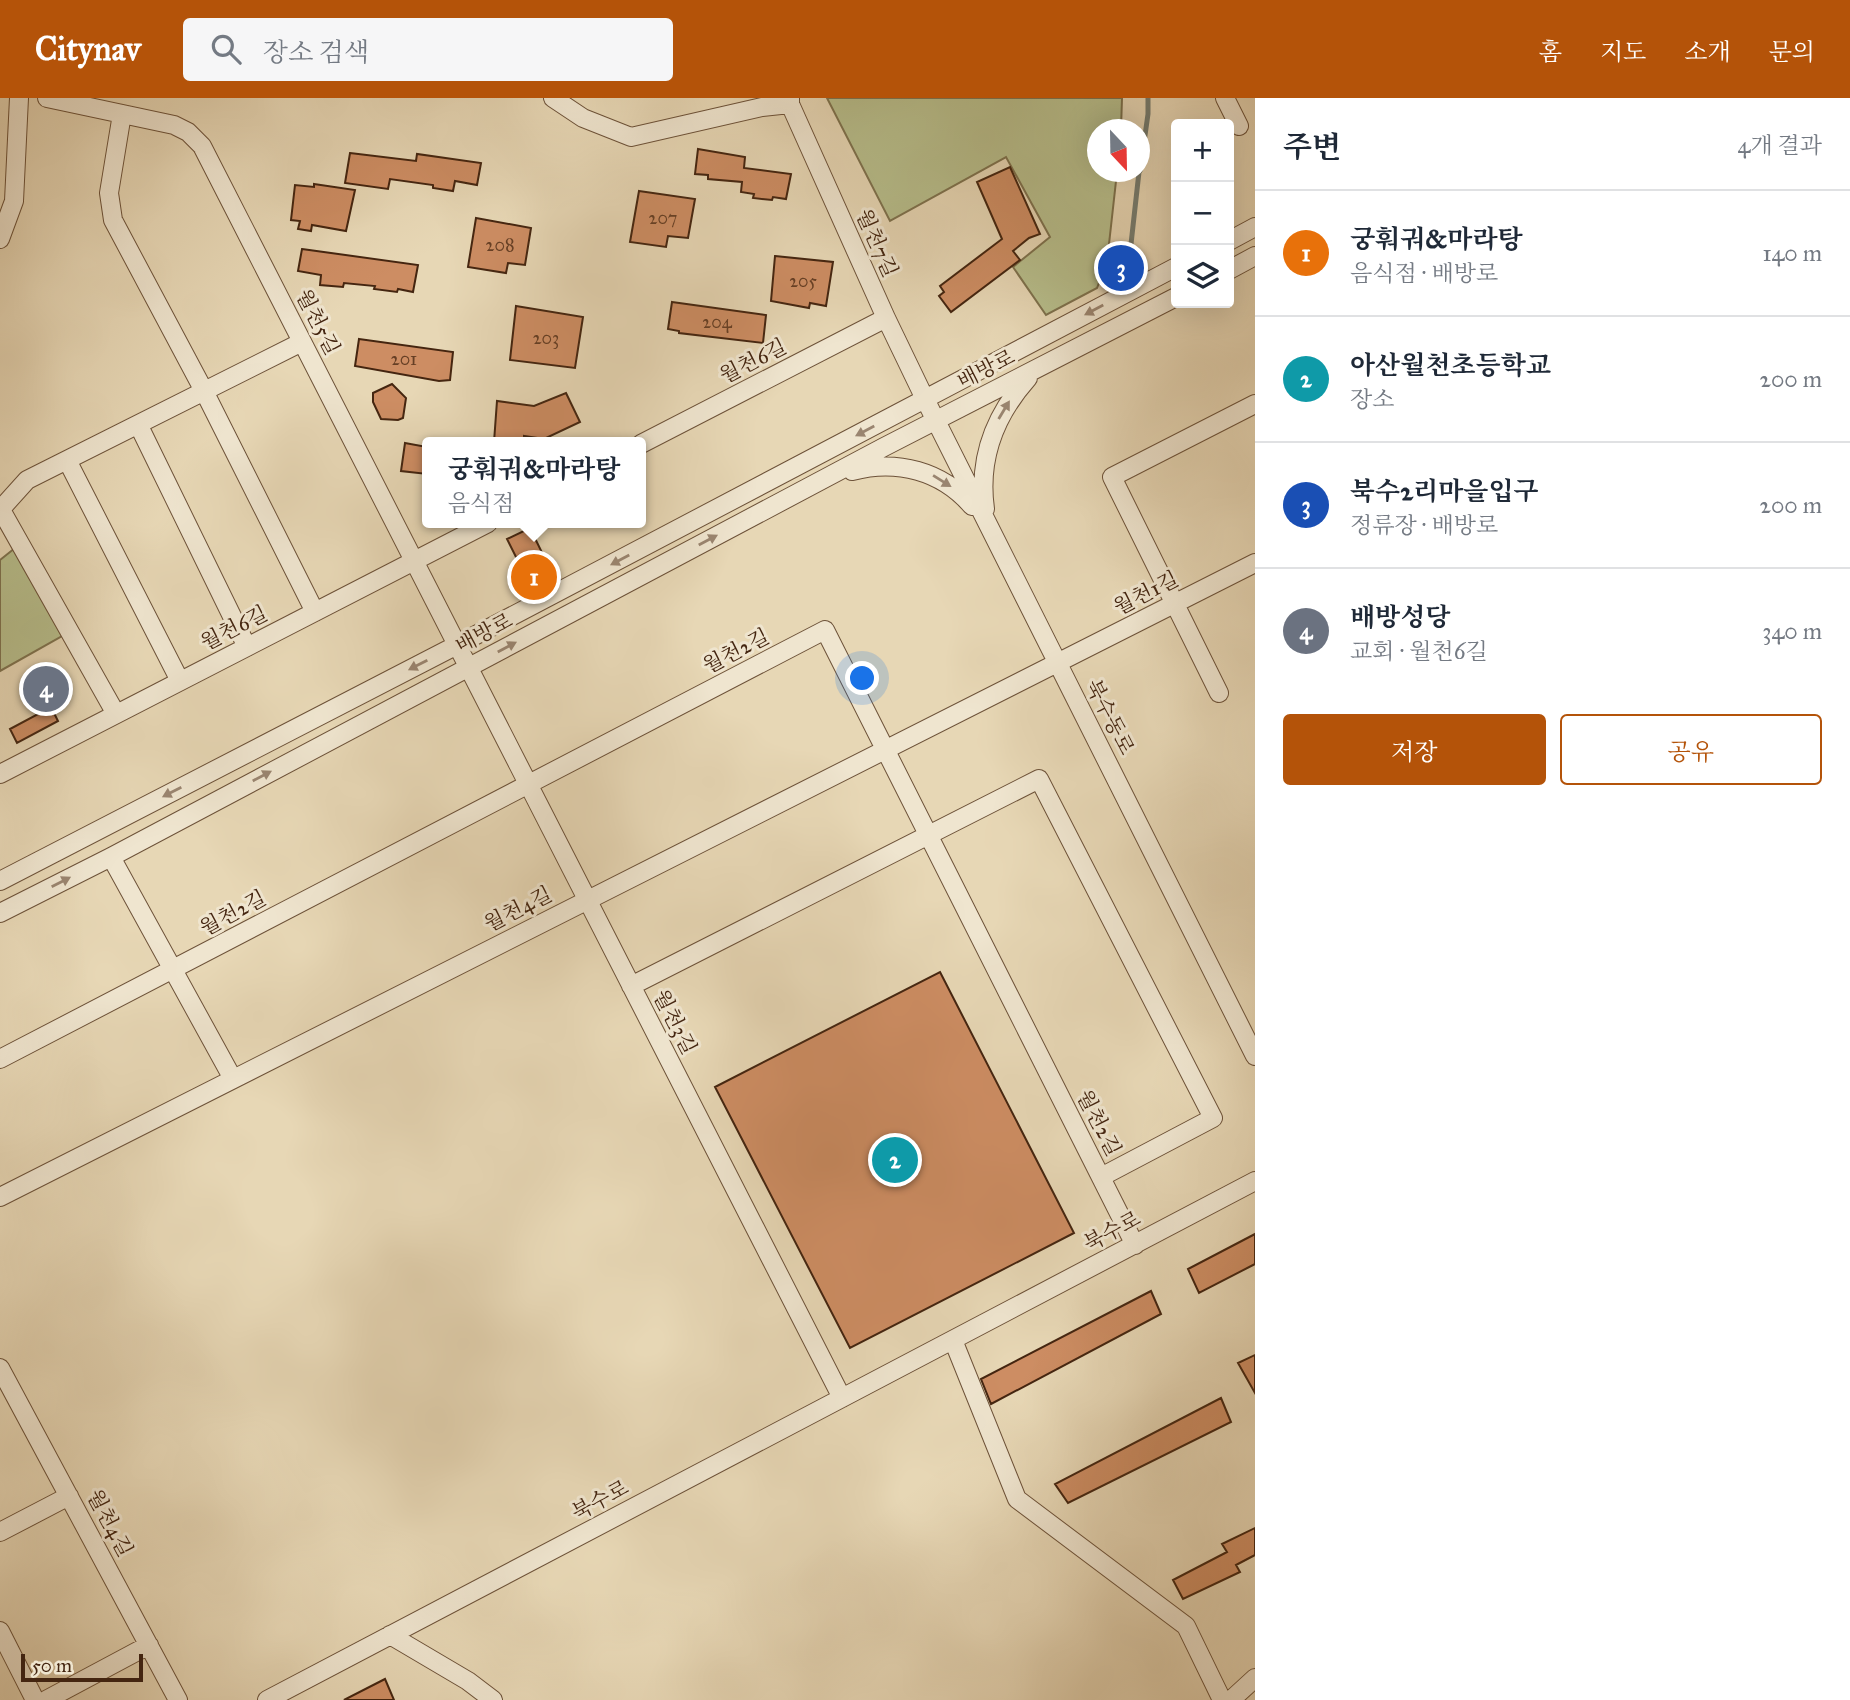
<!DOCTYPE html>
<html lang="ko">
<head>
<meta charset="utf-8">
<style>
  body { margin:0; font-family:"IM FELL Great Primer","Noto Serif KR",serif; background:#f6f6f7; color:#1f2937 }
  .controls { position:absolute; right:21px; top:21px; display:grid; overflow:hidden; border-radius:7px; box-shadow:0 7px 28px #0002 }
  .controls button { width:63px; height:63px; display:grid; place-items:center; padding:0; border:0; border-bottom:2px solid #e0e1e3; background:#fff; color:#1f2937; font:35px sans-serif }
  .compass { position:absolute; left:1087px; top:21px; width:63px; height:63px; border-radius:50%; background:#fff; box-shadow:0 7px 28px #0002; rotate:158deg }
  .scale { position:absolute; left:21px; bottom:18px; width:122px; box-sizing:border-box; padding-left:7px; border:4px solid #442510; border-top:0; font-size:19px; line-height:24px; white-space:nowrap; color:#442510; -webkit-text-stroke:5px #efe5cf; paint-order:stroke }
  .you { position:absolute; left:863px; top:581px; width:24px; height:24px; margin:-18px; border:5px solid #fff; border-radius:50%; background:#1a73e8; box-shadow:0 0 0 10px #1a73e833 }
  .badge { display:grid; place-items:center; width:46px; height:46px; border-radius:50%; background:#b45309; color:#fff; font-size:23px; font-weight:700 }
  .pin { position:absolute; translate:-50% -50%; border:4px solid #fff; box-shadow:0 2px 7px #0006 }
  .popup { position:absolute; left:422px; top:339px; width:224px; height:91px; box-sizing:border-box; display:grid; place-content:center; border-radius:7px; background:#fff; filter:drop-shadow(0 2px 5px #0005); font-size:23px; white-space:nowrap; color:#747a83 }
  .popup b { font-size:26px; color:#1f2937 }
  .popup::after { content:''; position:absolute; left:50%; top:100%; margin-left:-14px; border:14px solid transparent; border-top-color:#fff }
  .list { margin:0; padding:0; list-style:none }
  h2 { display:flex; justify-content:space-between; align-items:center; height:91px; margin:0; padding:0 28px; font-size:30px }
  h2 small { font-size:23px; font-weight:400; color:#747a83 }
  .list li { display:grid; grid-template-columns:46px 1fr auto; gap:21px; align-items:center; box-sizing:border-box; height:126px; padding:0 28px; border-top:2px solid #e0e1e3 }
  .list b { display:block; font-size:26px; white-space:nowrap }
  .list p { margin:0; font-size:23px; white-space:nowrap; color:#747a83 }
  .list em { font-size:23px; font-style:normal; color:#747a83 }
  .actions { display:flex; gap:14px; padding:21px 28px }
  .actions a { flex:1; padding:16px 0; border:2px solid #b45309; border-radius:7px; text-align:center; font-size:24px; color:#b45309 }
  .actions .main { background:#b45309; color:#fff }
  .icon { flex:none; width:38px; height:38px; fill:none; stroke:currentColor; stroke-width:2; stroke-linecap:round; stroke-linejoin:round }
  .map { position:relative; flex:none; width:1255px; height:1602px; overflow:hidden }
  header { display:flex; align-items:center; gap:42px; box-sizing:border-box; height:98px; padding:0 35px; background:#b45309; color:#fff }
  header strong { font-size:33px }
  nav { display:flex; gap:38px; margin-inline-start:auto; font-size:24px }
  .search { width:490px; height:63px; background:#f6f6f7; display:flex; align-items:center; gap:18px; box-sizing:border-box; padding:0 24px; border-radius:7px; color:#747a83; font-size:26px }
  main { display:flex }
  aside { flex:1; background:#fff }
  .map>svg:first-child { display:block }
  .green { fill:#b7be8c; stroke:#7e724e; stroke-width:2 }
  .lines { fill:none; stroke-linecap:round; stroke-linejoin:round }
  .stream { stroke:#767d71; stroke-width:5 }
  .building { fill:#cd8d63; stroke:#442510; stroke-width:2 }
  .minor-casing { stroke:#6d5239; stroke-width:20 }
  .minor { stroke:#efe5cf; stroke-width:18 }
  .oneway { fill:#9a8570 }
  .labels { text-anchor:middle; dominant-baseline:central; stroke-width:6; stroke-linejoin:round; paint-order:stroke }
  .number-label { font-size:18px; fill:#663f25 }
  .street-label { font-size:21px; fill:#442510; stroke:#efe5cf }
</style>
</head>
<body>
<header>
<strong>Citynav</strong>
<div class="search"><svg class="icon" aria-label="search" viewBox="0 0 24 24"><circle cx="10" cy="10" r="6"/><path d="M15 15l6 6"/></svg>장소 검색</div>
<nav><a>홈</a><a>지도</a><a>소개</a><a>문의</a></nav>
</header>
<main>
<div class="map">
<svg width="1255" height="1602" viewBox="0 0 1255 1602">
  <rect width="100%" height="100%" fill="#e7d7b5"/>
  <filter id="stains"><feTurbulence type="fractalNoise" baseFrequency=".00286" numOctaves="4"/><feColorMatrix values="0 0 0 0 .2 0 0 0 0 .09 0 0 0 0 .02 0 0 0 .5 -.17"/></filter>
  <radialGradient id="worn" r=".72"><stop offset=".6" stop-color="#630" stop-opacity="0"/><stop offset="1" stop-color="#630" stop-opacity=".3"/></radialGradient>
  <!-- green -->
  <path class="green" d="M827,0h295l-1,31 -23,1v42h19l-10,90 -10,26 -51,27 -33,-48 37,-30 -44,-80 -116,64z
    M15,450l47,88 -62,35v-111z"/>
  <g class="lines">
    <!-- stream -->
    <path class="stream" d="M1140,73l8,-57v-16
      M1130,155l9,-81"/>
  </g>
  <!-- building -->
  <path class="building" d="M698,51l47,8 -1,11 47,6 -5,25 -13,-2 -1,3 -19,-2 1,-4 -13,-2 1,-10 -34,-3v-4l-13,-1z
    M350,55l66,8 1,-7 64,9 -4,22 -22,-4 -2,10 -20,-3v-3l-43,-6 -2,10 -43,-6z
    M1010,69l30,67 -11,4 -16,13 7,9 -69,52 -12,-16 5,-4 -4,-6 62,-47 -25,-57z
    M314,86l41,6 -9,41 -34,-6 -1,6 -13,-2 2,-8 -9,-1 4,-35 19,2z
    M639,93l56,8 -7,39 -20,-2 -2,11 -36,-5z
    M476,120l55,10 -6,37 -17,-2 -2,10 -38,-6z
    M302,151l116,16 -5,27 -15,-3 -1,3 -23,-3 1,-3 -31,-3 -1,4 -23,-2 1,-10 -23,-4z
    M775,158l58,6 -7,44 -16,-3 -1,5 -38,-7z
    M672,204l94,13 -3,28 -84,-10v-2l-11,-2z
    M516,208l67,11 -8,51 -65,-8z
    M359,241l94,13 -3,28 -11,1 -84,-15z
    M392,286l14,14 -3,20 -5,2 -17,-1 -8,-17v-9z
    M566,295l14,29 -36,17 -20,-3v6h-30l3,-41 37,5z
    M405,345l22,4v27l-26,-3z
    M530,430l18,37 -23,10 -18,-36z
    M51,609l7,14 -41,22 -7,-14z
    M940,874l134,261 -224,115 -135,-261z
    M1255,1136v30l-56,29 -11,-24z
    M1151,1193l10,23 -170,90 -10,-25z
    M1255,1257v38l-17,-30z
    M1221,1300l10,24 -163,81 -13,-19z
    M1255,1430v27l-19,10 4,7 -57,27 -10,-19 54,-28 -5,-8z
    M385,1581l9,21h-50z"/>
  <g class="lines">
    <!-- minor casing -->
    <g class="minor-casing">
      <path id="minor" d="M47,0l127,27 14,7 14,14 640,1252
        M553,0l30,20 48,19 131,-30 28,-3
        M790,0v6l96,214 39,81 330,657
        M1225,0l14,28
        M122,16l-13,79 4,27 91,171 111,221
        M0,141l14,-38 5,-103
        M1229,143l26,-14
        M1229,172l26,-14
        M139,328l108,221
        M641,346l245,-126
        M67,362l113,221
        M852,373c45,-12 90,0 120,35
        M0,410l116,206
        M985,411c-7,-50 10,-94 43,-131
        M0,412l27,-30 275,-138
        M1219,595l-107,-216 143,-73
        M0,676l488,-251
        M111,759l122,222
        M0,783l457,-236 719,-378
        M0,815l111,-56 773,-410 292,-150
        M631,888l408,-207 174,339 -112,59
        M0,961l825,-429 310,615
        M0,1099l1255,-634
        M953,1242l64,159 169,127 36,74
        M0,1270l178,332
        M0,1434l69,-36
        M0,1533l35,69
        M390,1537l78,46 25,19
        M46,1602l103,-55
        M267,1602l988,-519
        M1231,1602l24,-22"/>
    </g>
    <!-- minor -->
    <use href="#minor" class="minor"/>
  </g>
  <!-- one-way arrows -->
  <defs><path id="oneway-solid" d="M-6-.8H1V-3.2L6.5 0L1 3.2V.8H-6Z" transform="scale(1.75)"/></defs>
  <g class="oneway">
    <use href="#oneway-solid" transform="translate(1094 212) rotate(152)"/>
    <use href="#oneway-solid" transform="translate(1004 312) rotate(-59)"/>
    <use href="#oneway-solid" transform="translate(865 333) rotate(152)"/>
    <use href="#oneway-solid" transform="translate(942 383) rotate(32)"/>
    <use href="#oneway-solid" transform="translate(708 442) rotate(-28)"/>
    <use href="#oneway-solid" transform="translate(620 462) rotate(152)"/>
    <use href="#oneway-solid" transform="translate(507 549) rotate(-28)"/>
    <use href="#oneway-solid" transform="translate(418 567) rotate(153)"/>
    <use href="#oneway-solid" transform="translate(262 678) rotate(-28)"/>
    <use href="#oneway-solid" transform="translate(172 694) rotate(153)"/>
    <use href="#oneway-solid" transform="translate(61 784) rotate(-27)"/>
  </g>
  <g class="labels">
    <!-- number labels -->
    <g class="number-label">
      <text x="663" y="120">207</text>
      <text x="500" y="147">208</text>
      <text x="803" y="183">205</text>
      <text x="717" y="224">204</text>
      <text x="546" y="240">203</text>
      <text x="404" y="261">201</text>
    </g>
    <!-- street labels -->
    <g class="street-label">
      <text transform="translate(877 145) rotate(66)">월천7길</text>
      <text transform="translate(318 224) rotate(63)">월천5길</text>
      <text transform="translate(753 263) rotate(-27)">월천6길</text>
      <text transform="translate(986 271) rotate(-27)">배방로</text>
      <text transform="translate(1146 495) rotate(-27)">월천1길</text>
      <text transform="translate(234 530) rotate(-27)">월천6길</text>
      <text transform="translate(484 535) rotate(-28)">배방로</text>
      <text transform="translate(736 553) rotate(-27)">월천2길</text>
      <text transform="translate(1110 619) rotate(63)">북수동로</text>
      <text transform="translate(518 811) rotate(-27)">월천4길</text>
      <text transform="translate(233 815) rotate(-28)">월천2길</text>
      <text transform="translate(675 924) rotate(63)">월천3길</text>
      <text transform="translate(1099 1025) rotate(63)">월천2길</text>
      <text transform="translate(1112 1133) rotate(-28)">북수로</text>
      <text transform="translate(600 1402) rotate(-28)">북수로</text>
      <text transform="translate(110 1425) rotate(62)">월천4길</text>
    </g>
  </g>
  <rect width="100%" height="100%" filter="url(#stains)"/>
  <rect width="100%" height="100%" fill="url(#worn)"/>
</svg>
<div class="controls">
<button>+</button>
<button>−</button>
<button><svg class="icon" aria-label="layers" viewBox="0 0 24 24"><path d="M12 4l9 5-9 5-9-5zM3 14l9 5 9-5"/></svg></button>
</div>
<svg class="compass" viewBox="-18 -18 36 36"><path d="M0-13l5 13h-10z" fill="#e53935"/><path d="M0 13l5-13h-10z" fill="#747a83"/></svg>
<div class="scale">50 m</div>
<div class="you"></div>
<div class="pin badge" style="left:534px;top:479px;background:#e8710a">1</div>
<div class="popup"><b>궁훠궈&amp;마라탕</b>음식점</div>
<div class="pin badge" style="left:895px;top:1062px;background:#0f9aa8">2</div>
<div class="pin badge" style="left:1121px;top:170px;background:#1a4fb4">3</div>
<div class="pin badge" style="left:46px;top:591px;background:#6b7280">4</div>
</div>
<aside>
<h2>주변<small>4개 결과</small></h2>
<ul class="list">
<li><span class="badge" style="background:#e8710a">1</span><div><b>궁훠궈&amp;마라탕</b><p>음식점 · 배방로</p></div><em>140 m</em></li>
<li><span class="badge" style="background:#0f9aa8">2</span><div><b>아산월천초등학교</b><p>장소</p></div><em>200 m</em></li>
<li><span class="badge" style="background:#1a4fb4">3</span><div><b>북수2리마을입구</b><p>정류장 · 배방로</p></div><em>200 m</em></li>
<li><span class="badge" style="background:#6b7280">4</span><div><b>배방성당</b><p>교회 · 월천6길</p></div><em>340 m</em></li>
</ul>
<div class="actions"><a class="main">저장</a><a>공유</a></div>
</aside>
</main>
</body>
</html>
